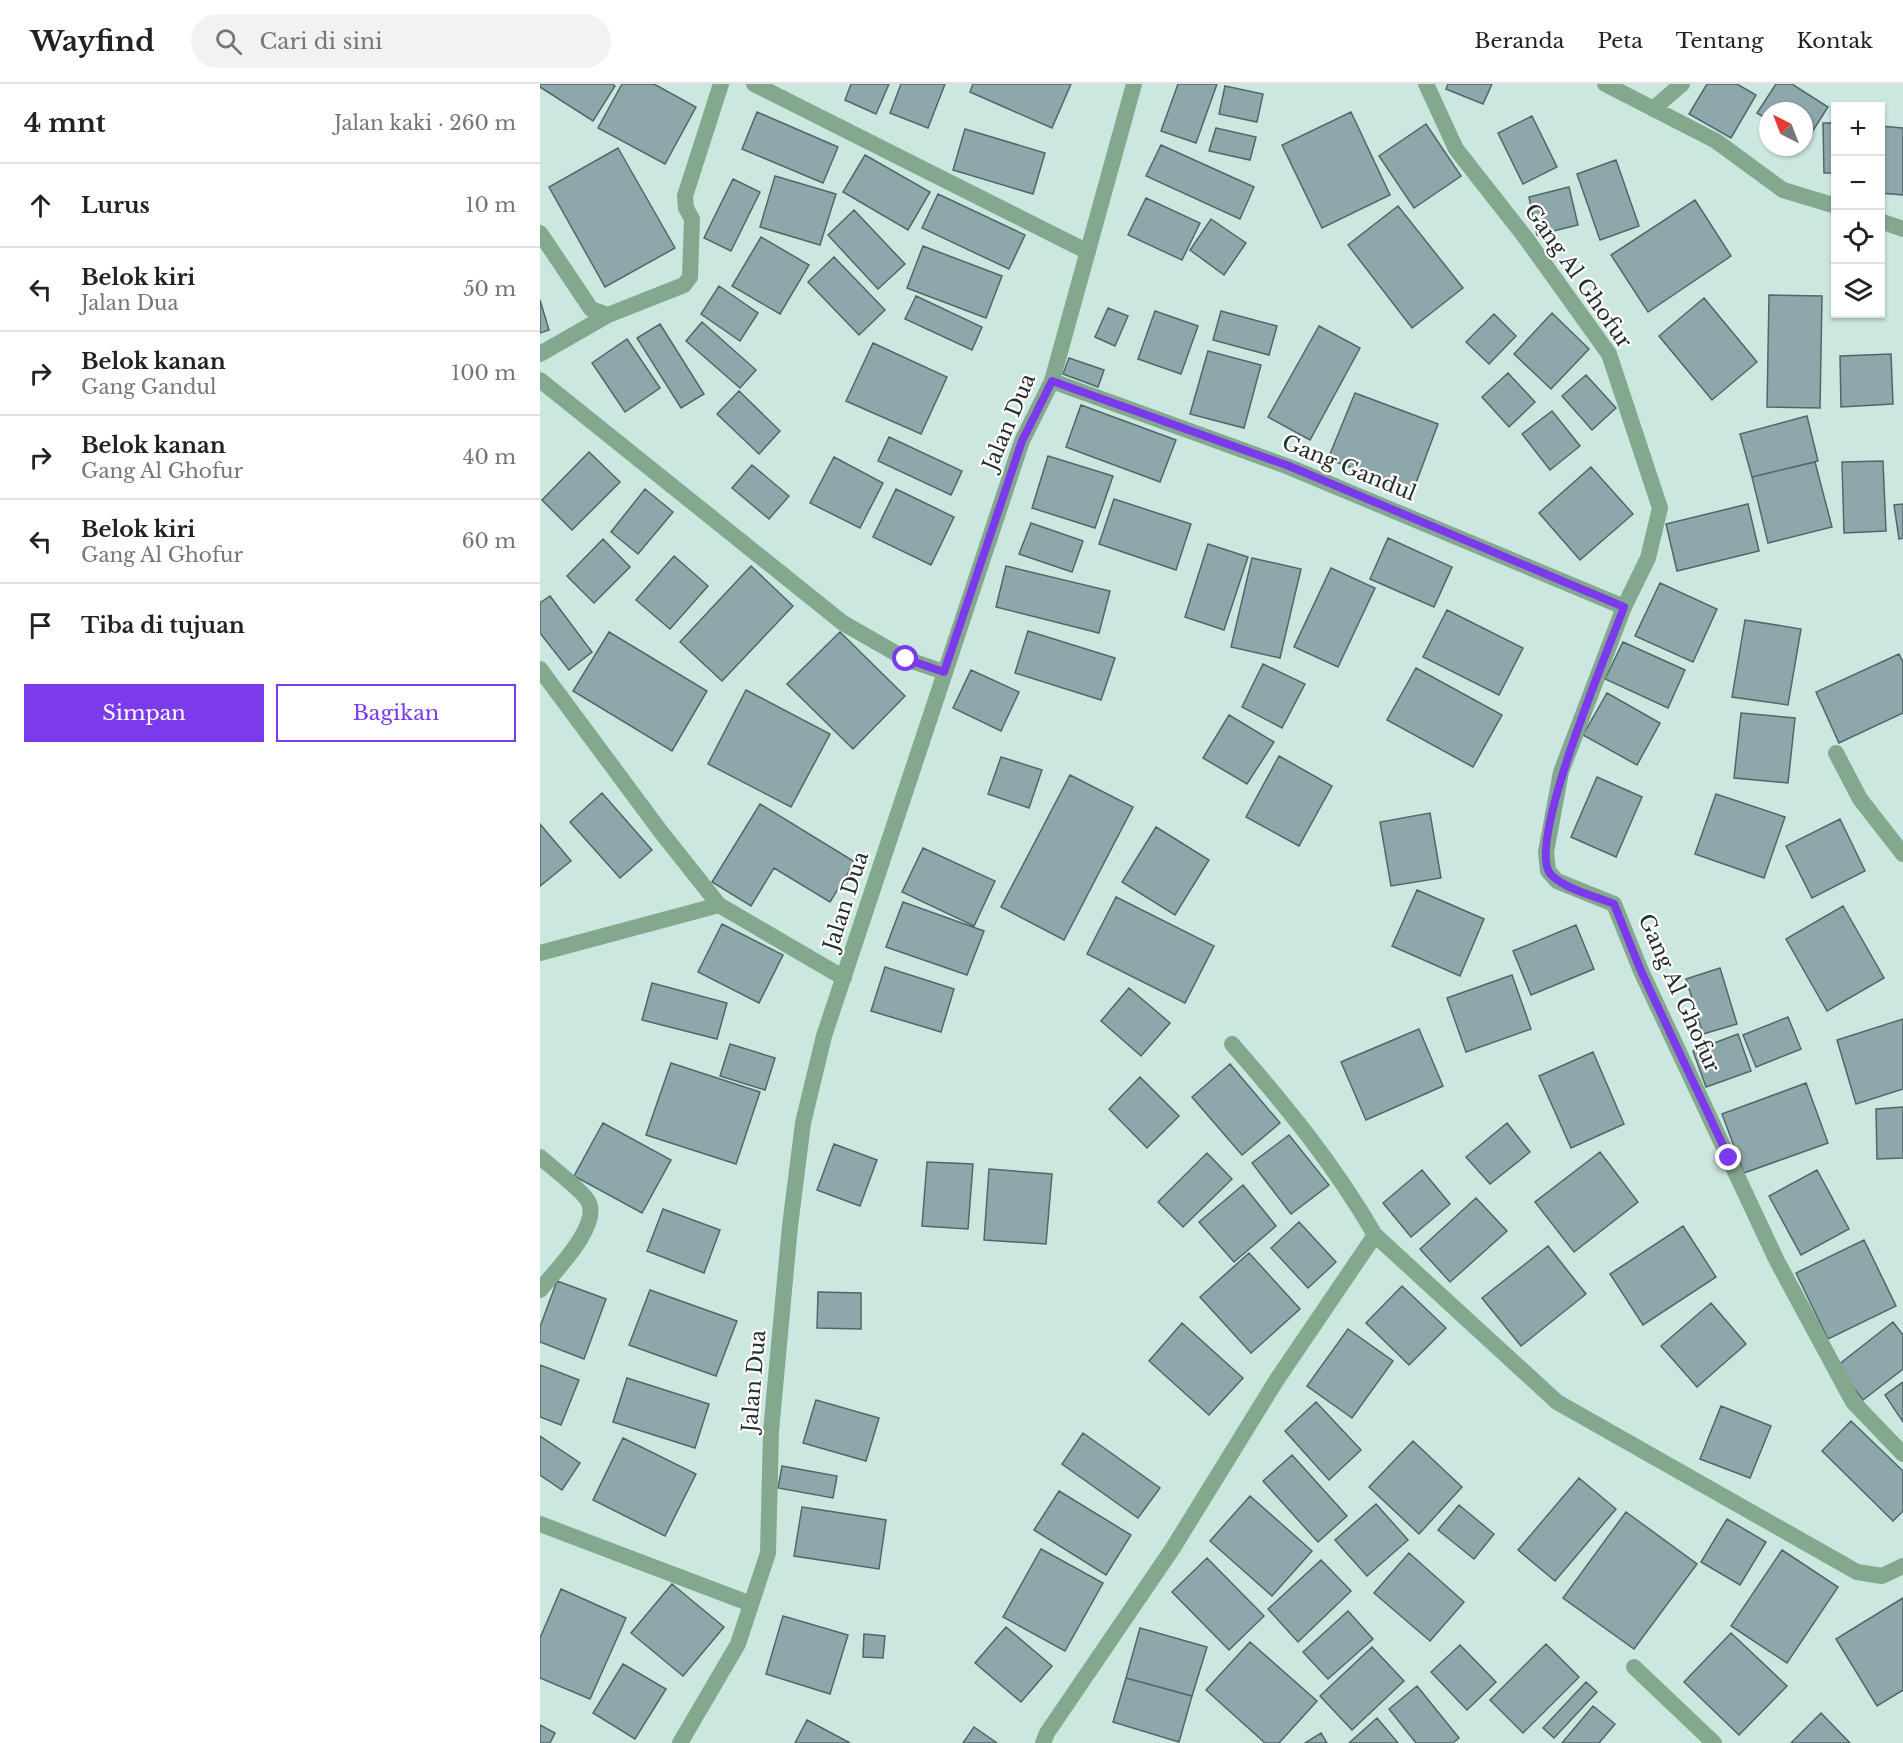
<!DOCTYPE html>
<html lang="id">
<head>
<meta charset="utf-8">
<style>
  body { margin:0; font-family:"Libre Baskerville",serif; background:#f2f2f2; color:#222 }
  .controls { position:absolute; right:18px; top:18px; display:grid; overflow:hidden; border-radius:0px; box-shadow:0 2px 4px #0004 }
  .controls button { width:54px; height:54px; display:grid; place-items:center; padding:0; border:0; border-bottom:2px solid #e0e0e0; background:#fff; color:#222; font:30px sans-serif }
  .compass { position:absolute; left:1219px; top:18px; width:54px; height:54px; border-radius:50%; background:#fff; box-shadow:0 2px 4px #0004; rotate:318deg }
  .stop { position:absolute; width:18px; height:18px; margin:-14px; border:4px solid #7c3aed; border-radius:50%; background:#fff }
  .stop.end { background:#7c3aed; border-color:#fff; box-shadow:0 2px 6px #0008 }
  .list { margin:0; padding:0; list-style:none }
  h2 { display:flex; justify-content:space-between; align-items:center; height:78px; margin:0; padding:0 24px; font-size:26px }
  h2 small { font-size:20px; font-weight:400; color:#767676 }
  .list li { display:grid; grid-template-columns:39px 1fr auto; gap:18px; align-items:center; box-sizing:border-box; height:84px; padding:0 24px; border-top:2px solid #e0e0e0 }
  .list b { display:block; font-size:22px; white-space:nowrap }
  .list p { margin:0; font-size:20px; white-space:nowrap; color:#767676 }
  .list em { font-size:20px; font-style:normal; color:#767676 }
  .actions { display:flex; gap:12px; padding:18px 24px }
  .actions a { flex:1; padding:14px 0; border:2px solid #7c3aed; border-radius:0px; text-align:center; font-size:21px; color:#7c3aed }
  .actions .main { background:#7c3aed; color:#fff }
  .icon { flex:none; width:33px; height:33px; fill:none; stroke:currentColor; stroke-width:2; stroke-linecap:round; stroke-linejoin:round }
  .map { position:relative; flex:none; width:1363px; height:1659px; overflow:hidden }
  header { display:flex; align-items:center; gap:36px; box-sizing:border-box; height:84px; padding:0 30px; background:#fff; border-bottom:2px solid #e0e0e0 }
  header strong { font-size:28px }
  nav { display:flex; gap:33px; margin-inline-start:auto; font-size:21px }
  .search { width:420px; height:54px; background:#f2f2f2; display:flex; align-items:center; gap:15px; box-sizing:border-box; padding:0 21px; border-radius:33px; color:#767676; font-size:22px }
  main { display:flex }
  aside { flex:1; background:#fff }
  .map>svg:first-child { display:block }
  .building { fill:#8da7aa; stroke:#4f686a; stroke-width:1.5 }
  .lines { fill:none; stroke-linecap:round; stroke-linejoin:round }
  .service { stroke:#84a88e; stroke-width:16 }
  .minor { stroke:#84a88e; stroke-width:16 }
  .route { stroke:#7c3aed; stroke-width:8 }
  .labels { text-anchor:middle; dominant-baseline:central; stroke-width:4.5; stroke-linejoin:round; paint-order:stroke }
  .street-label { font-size:21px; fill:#242e2c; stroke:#fff }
</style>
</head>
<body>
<header>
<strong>Wayfind</strong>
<div class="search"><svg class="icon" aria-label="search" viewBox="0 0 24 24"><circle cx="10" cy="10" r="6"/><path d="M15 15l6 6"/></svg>Cari di sini</div>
<nav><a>Beranda</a><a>Peta</a><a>Tentang</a><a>Kontak</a></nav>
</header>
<main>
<aside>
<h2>4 mnt<small>Jalan kaki · 260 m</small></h2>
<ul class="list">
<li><svg class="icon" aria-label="ahead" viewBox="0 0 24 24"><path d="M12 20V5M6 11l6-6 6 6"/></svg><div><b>Lurus</b></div><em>10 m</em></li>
<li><svg class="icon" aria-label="left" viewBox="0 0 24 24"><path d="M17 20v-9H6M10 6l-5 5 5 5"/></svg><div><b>Belok kiri</b><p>Jalan Dua</p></div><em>50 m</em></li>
<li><svg class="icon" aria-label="right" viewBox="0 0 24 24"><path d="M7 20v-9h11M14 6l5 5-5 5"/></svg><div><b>Belok kanan</b><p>Gang Gandul</p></div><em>100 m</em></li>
<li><svg class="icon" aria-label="right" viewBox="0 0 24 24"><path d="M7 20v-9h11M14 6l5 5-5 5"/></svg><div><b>Belok kanan</b><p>Gang Al Ghofur</p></div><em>40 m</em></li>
<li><svg class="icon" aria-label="left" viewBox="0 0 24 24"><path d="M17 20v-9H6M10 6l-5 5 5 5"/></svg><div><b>Belok kiri</b><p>Gang Al Ghofur</p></div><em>60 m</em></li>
<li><svg class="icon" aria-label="arrive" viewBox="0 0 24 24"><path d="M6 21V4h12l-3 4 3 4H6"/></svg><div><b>Tiba di tujuan</b></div></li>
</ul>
<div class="actions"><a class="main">Simpan</a><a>Bagikan</a></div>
</aside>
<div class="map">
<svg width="1363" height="1659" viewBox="0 0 1363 1659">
  <rect width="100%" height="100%" fill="#cce7e0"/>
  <!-- building -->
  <path class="building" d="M0,0h72l3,2 -22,35 -53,-34z
    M82,0h32l42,23 -31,57 -67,-36z
    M311,0h38l-13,30 -31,-14z
    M361,0h44l-17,44 -38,-15z
    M433,0h98l-19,44 -82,-36z
    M638,0h39l-21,59 -35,-12z
    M908,0h44l-9,20 -37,-15z
    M1167,0h30l19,11 -25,43 -42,-24z
    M1236,0h16l36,23 -23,36 -1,-32h-36v9l-11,-7z
    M685,2l38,8 -6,28 -38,-8z
    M217,28l81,35 -15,36 -81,-34z
    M811,28l39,83 -68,33 -40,-83z
    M992,32l25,51 -34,17 -25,-51z
    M1283,39h13v50h-12z
    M886,40l35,52 -47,32 -35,-52z
    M1340,42l23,2v67l-23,-2z
    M676,44l40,9 -6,23 -41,-9z
    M425,45l80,24 -12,41 -80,-24z
    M621,61l93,42 -14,32 -94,-43z
    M78,64l57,100 -70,39 -56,-100z
    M325,71l65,37 -22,38 -65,-38z
    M1076,76l23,66 -39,14 -23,-66z
    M235,92l61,18 -16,51 -60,-18z
    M193,95l27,13 -29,59 -27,-13z
    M1029,103l9,38 -41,10 -8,-38z
    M398,110l87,41 -16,34 -87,-41z
    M606,114l54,25 -18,37 -54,-25z
    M1155,116l36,56 -83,56 -37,-57z
    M858,122l65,82 -51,40 -64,-83z
    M314,126l51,54 -27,25 -50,-54z
    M671,135l35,24 -22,32 -34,-25z
    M221,153l48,28 -29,49 -48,-28z
    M383,162l79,30 -16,42 -79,-30z
    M294,173l51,53 -26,25 -51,-53z
    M179,202l39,27 -18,28 -39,-27z
    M1229,211l53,1 -2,112 -53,-1z
    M376,212l66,31 -10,23 -67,-31z
    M1164,214l53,64 -45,38 -53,-64z
    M0,216l9,30 -9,3z
    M568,224l20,8 -13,30 -20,-9z
    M615,227l43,15 -17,48 -43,-15z
    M681,227l56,15 -8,29 -56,-15z
    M1012,229l37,36 -38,40 -37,-35z
    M954,230l22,22 -27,28 -23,-22z
    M162,238l54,48 -16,18 -54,-47z
    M120,240l44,70 -23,14 -44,-70z
    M779,242l41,22 -50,92 -42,-23z
    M87,255l33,49 -35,24 -33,-49z
    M333,259l74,34 -26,57 -75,-33z
    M668,267l53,14 -17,63 -54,-14z
    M1351,270l2,50 -52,3 -1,-51z
    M529,274l35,12 -6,17 -35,-13z
    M968,289l27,29 -26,25 -27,-30z
    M1046,291l30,33 -24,22 -30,-34z
    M199,307l41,40 -21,23 -42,-40z
    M815,309l83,31 -25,67 -85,-32z
    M541,321l95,35 -16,42 -94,-35z
    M1012,327l28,35 -30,24 -28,-36z
    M1267,332l11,45 -66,16 -12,-43z
    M349,353l73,34 -11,24 -73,-34z
    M49,368l31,30 -48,48 -30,-30z
    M508,372l65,20 -18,52 -63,-20z
    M294,373l49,26 -23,45 -50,-25z
    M1343,377l3,70 -42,2 -2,-71z
    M1275,378l17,65 -64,16 -16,-66z
    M212,381l37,31 -20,23 -37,-31z
    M1051,383l42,47 -53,46 -41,-47z
    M105,405l28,23 -35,42 -27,-22z
    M356,405l58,28 -23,48 -58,-28z
    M574,415l77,25 -15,46 -77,-26z
    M1208,420l11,47 -82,20 -11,-47z
    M1363,420v34l-4,1 -5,-34z
    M491,439l52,18 -11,31 -53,-18z
    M848,454l64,29 -18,40 -64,-28z
    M63,455l27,28 -36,36 -27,-27z
    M668,460l40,13 -24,73 -39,-13z
    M134,472l34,30 -38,43 -34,-29z
    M712,474l49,11 -21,89 -49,-11z
    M211,482l42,40 -71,75 -42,-39z
    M466,482l104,25 -11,42 -103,-26z
    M791,484l44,20 -37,79 -44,-20z
    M1120,499l57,26 -24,53 -58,-26z
    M10,512l42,56 -23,18 -29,-37v-30z
    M907,526l76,38 -24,47 -76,-38z
    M1205,536l56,9 -13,76 -56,-8z
    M488,547l87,27 -14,42 -86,-27z
    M69,548l98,59 -35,60 -99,-60z
    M300,548l65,64 -52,53 -66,-65z
    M1083,558l62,28 -17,38 -63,-29z
    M1359,570l4,8v51l-64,30 -23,-51z
    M723,580l42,20 -23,44 -40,-21z
    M876,584l86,47 -29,52 -86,-47z
    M431,586l48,22 -18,39 -48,-23z
    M206,606l84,44 -39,73 -83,-43z
    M1067,609l53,30 -23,42 -54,-30z
    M1201,629l54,5 -7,65 -54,-5z
    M689,631l45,27 -27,42 -44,-26z
    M739,672l53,30 -33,60 -53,-29z
    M461,673l41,13 -13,38 -41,-14z
    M530,691l63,32 -69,133 -63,-33z
    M1057,693l45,20 -26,60 -45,-20z
    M62,709l50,57 -32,28 -50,-56z
    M1176,710l69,23 -21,61 -69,-24z
    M220,720l95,58 -25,40 -56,-34 -23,38 -39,-24z
    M890,729l11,65 -50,8 -11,-64z
    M1300,735l25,52 -53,27 -26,-52z
    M0,740l31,37 -31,25z
    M616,743l53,33 -34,55 -53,-33z
    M383,764l72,33 -21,45 -72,-34z
    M877,806l67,29 -24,57 -68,-30z
    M576,813l98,49 -29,57 -98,-49z
    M363,818l81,29 -17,44 -81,-28z
    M1303,822l41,72 -57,33 -41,-72z
    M182,840l61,31 -24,48 -61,-31z
    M1036,841l18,44 -63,26 -18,-44z
    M345,883l69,22 -13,43 -70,-21z
    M1180,884l17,56 -34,10 -17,-55z
    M972,891l19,54 -65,23 -19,-54z
    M112,899l75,20 -10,36 -75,-19z
    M589,904l41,35 -29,33 -40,-35z
    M1248,933l13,32 -45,18 -13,-32z
    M1363,935v70l-47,15 -19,-64z
    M879,945l24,57 -77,34 -25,-58z
    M1198,950l13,37 -45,16 -13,-36z
    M190,960l45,14 -10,32 -45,-14z
    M1053,968l31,72 -53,24 -32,-72z
    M131,979l89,29 -24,72 -90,-29z
    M690,980l50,59 -38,32 -50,-58z
    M600,993l39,39 -32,32 -38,-39z
    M1266,999l22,60 -84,30 -22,-59z
    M1363,1023v51l-26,1 -1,-50z
    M63,1039l68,37 -29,53 -68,-37z
    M967,1039l23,29 -40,32 -24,-27z
    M749,1051l40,50 -38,29 -39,-51z
    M294,1060l43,16 -17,46 -43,-16z
    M1060,1068l38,50 -64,50 -39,-50z
    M667,1069l25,26 -49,48 -25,-25z
    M387,1078l46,2 -5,65 -46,-3z
    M449,1085l63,5 -6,70 -62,-4z
    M882,1086l28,34 -39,33 -28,-34z
    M1277,1086l32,59 -48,26 -32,-59z
    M703,1101l33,41 -42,36 -35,-40z
    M936,1114l31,33 -57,51 -30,-33z
    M123,1125l57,21 -16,43 -57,-22z
    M759,1138l37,40 -28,26 -37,-40z
    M1143,1142l33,51 -73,48 -33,-51z
    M1324,1156l32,66 -68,33 -32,-66z
    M1008,1162l38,48 -65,52 -39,-48z
    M709,1169l51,56 -49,44 -51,-56z
    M17,1197l49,18 -22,60 -44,-17v-15z
    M862,1202l44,42 -37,37 -43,-42z
    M110,1206l87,31 -21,55 -87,-31z
    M278,1208l43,1v36l-44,-1z
    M1171,1219l35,41 -49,43 -36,-41z
    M1353,1238l10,13v34l-40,31 -26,-34z
    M642,1239l61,55 -34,37 -60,-54z
    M808,1245l45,32 -41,57 -45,-32z
    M0,1281l39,15 -18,45 -21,-8z
    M87,1294l82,26 -14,44 -82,-26z
    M1363,1298v40l-18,-27z
    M276,1316l63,18 -13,43 -63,-18z
    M776,1318l45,48 -32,30 -44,-49z
    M1181,1322l50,20 -21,52 -50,-19z
    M1311,1337l52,50v40l-10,10 -71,-70z
    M543,1349l77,55 -22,30 -76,-54z
    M0,1352l40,27 -18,27 -22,-15z
    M83,1354l73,36 -31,62 -72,-36z
    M873,1357l49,46 -43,47 -50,-47z
    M752,1371l55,61 -29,26 -55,-61z
    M242,1382l55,10 -4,22 -55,-10z
    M1039,1394l37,31 -61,72 -37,-31z
    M519,1407l72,44 -25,40 -72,-45z
    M710,1412l62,55 -40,45 -62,-55z
    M836,1420l32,36 -41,36 -32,-36z
    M919,1421l35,29 -20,25 -36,-29z
    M262,1423l84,13 -7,49 -85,-13z
    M1086,1428l71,52 -63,85 -71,-51z
    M1187,1435l39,23 -26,43 -39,-23z
    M501,1465l62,34 -38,68 -62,-34z
    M1242,1466l56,37 -51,76 -56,-37z
    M869,1469l55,49 -34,39 -56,-48z
    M667,1474l57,58 -35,34 -57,-58z
    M781,1476l30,31 -53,51 -30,-33z
    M132,1500l52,43 -41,49 -52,-43z
    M21,1505l65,29 -36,81 -50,-21v-40z
    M1363,1514v92l-26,16 -41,-67z
    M808,1527l25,28 -45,40 -25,-27z
    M243,1532l65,19 -18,59 -64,-20z
    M466,1543l46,39 -31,36 -46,-39z
    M600,1544l67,19 -15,49 -66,-18z
    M1191,1549l56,53 -48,49 -55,-53z
    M324,1550l21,2 -2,22 -20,-1z
    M710,1558l67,59 -38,42h-14l-59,-53z
    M1006,1560l33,33 -56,56 -33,-33z
    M920,1561l36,37 -29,28 -36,-38z
    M832,1563l32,34 -52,49 -32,-34z
    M83,1580l43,25 -31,50 -42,-26z
    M586,1594l66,18 -13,46 -66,-20z
    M1046,1598l11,10 -43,46 -11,-10z
    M877,1602l42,52 -6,5h-37l-27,-34z
    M1053,1622l22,18 -16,19h-37z
    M1281,1629l29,30h-59z
    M837,1634l21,25h-49z
    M267,1636l43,23h-55z
    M0,1641l15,8 -5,10h-10z
    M434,1643l23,16h-34z
    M781,1649l6,10h-22z"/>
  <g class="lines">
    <!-- service -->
    <path class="service" d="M512,297l237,86 335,140"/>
    <!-- minor -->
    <path class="minor" d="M214,0l334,168
      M886,0l30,65 69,88 84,117 51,154 -12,50 -24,49 -63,165 -15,80 2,19 9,10 57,23 27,67 136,290 76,141 50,52
      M1065,0l111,57 67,49 53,16
      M1113,25l29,-25
      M1340,137l23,8
      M0,149l51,76 17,6 76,-30 6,-8 2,-58 -6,-11 -1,-12 36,-112
      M0,270l68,-39
      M0,296l303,243 63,36 38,13
      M0,585l121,163 58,73
      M1296,669l24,46 43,55
      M0,869l179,-48 125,73
      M692,960c55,63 101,119 143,191
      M0,1073c11,10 42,33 48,44 14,24 -34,71 -48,89
      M0,1440l211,80
      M1094,1583l80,76
      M140,1659l58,-99 30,-91 3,-122 19,-205 13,-103 21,-87 198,-595 30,-60 82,-297
      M503,1659l4,-10 126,-185 103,-167 99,-146 182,167 300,170 25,4 21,-10"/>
  </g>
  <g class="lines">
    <!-- route -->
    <path class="route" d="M366,575l38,13 78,-231 30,-60 237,85 335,141c-16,44 -95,229 -75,265 9,15 49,25 65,32l27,67 88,187"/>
  </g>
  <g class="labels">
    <!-- street labels -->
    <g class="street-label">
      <text transform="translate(1038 192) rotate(55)">Gang Al Ghofur</text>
      <text transform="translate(469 338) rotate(-67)">Jalan Dua</text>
      <text transform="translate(809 384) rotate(22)">Gang Gandul</text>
      <text transform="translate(306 817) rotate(-72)">Jalan Dua</text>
      <text transform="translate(1139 909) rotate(66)">Gang Al Ghofur</text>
      <text transform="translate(214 1297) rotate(-85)">Jalan Dua</text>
    </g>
  </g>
</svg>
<div class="controls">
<button>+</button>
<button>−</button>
<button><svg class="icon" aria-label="locate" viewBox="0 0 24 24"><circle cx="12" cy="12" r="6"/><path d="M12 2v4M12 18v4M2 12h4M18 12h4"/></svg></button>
<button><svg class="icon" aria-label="layers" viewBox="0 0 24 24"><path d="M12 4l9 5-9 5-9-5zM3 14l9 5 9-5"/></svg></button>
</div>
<svg class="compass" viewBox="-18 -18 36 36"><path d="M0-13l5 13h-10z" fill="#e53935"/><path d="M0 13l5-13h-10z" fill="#767676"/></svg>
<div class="stop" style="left:366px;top:575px"></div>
<div class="stop end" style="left:1189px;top:1074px"></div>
</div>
</main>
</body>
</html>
